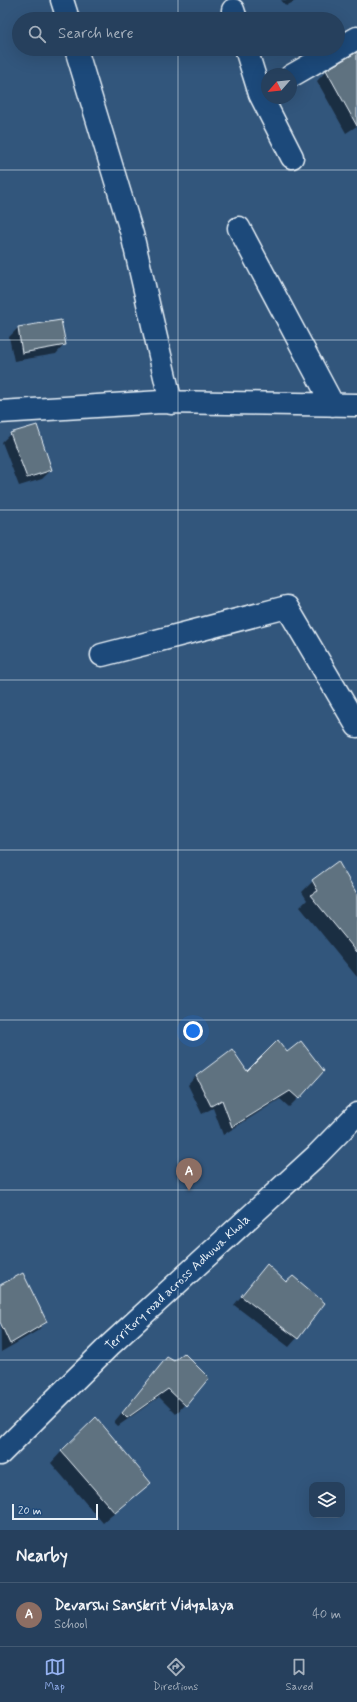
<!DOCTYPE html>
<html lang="en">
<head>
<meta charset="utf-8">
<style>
  body { margin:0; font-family:Mynerve,sans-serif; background:#2e4763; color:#f1f3f6 }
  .controls { position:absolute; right:12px; bottom:12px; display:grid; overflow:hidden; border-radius:8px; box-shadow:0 4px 16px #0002 }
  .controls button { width:36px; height:36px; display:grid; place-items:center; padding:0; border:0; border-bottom:1px solid #425972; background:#26405d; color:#f1f3f6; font:20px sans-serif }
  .compass { position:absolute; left:261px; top:68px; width:36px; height:36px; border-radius:50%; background:#26405d; box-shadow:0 4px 16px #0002; rotate:242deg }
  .scale { position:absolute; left:12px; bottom:10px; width:86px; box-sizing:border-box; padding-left:4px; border:2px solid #e8f1f8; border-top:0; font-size:11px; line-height:14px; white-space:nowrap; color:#e8f1f8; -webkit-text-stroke:3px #1f4a7a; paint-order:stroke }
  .you { position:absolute; left:193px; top:1031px; width:14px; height:14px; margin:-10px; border:3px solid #fff; border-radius:50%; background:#1a73e8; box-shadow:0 0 0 6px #1a73e833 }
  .badge { display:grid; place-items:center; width:26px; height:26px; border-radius:50%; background:#95b2f1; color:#fff; font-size:13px; font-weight:700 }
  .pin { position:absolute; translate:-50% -33px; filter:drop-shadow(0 1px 2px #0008) }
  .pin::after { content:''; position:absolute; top:21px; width:14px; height:12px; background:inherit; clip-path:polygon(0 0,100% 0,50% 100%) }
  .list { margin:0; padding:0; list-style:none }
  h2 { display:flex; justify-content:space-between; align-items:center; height:52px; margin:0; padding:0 16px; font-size:17px }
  h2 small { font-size:13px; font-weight:400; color:#a4afbc }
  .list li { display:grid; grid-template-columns:26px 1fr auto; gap:12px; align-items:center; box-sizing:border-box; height:64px; padding:0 16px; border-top:1px solid #425972 }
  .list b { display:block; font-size:15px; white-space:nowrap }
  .list p { margin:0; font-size:13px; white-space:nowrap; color:#a4afbc }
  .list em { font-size:13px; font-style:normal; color:#a4afbc }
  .icon { flex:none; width:22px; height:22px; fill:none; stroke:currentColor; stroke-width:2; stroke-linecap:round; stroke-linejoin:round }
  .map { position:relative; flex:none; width:357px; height:1530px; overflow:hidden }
  .search { position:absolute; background:#26405d; box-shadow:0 4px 16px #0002; left:12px; right:12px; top:12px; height:44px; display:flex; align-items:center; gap:10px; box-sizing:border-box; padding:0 14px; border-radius:22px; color:#a4afbc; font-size:15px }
  .sheet { height:116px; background:#26405d }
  nav { display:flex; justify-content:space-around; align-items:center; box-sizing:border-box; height:56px; border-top:1px solid #425972; background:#26405d; font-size:11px; color:#a4afbc }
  nav a { display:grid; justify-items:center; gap:2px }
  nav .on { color:#95b2f1 }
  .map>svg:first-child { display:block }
  .shadow { fill:#0007 }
  .building { fill:#5f7280; stroke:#e8f1f8 }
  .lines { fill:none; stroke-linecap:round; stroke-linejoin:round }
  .street-casing { stroke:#e8f1f8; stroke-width:25 }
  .secondary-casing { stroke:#e8f1f8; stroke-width:25 }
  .street { stroke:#1f4a7a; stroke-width:22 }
  .secondary { stroke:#1f4a7a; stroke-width:22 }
  .grid { fill:none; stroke:#e8f1f8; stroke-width:1; stroke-opacity:0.55 }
  .labels { text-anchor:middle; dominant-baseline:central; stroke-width:3.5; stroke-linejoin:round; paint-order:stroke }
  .street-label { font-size:13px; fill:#e8f1f8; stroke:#1f4a7a }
</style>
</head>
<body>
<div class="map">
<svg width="357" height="1530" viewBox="0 0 357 1530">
  <rect width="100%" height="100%" fill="#32567c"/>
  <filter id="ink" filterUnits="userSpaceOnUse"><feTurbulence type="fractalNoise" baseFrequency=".025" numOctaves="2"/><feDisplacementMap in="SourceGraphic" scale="8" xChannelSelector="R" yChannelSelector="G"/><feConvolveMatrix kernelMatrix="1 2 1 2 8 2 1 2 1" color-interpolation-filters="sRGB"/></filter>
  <g filter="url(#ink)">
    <!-- shadow -->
    <path class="shadow" d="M281,0h16l-11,6z
      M357,54v72l-11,7 -29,-52 9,-10z
      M18,328l46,17 -8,9 -42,7 -5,-24z
      M11,433l40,37 -9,9 -23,7 -17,-44z
      M313,881l44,15v81l-57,-70 7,-7 -5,-8z
      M287,1053l11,45 -9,9 -9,-8 -57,36 -10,-27 -11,6 -14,-29 8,-9 51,-4z
      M267,1265l30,73 -8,9 -55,-42z
      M0,1286l46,36 -9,9 -36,21z
      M167,1358l41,20 -32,36 -17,-17 -41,29 -4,-4z
      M62,1451l87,32 -46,40 -52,-60z"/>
    <!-- building -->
    <path class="building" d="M357,52v74l-31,-56z
      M61,320l5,25 -44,8 -4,-26z
      M37,425l15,45 -25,8 -17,-45z
      M338,861l19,33v58l-47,-57 8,-4 -6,-11z
      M278,1040l9,12 14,-11 23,30 -25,28 -9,-8 -58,36 -10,-27 -11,6 -15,-30 36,-27 15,22z
      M267,1264l19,18 7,-6 32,27 -27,36 -57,-43z
      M23,1273l24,49 -37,22 -10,-22v-37z
      M184,1353l25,25 -23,28 -18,-17 -41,29 -5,-5 45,-56 7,4z
      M96,1417l55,66 -36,30 -54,-62z"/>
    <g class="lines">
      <!-- street casing -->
      <g class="street-casing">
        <path id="street" d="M62,0l6,19
          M233,10l3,9
          M76,49l56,185 39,169
          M246,49l14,45
          M291,76l66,-38
          M267,90l-7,4 32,63
          M239,228l94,177
          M0,412l161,-10 196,3
          M102,655l185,-48 70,119"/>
      </g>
      <!-- secondary casing -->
      <g class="secondary-casing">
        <path id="secondary" d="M0,1454l109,-108 208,-191 40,-41"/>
      </g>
      <!-- street -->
      <use href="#street" class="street"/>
      <!-- secondary -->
      <use href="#secondary" class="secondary"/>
    </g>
  </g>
  <!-- grid -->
  <path class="grid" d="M178,0v19M178,49v1481M0,170h357M0,340h357M0,510h357M0,680h357M0,850h357M0,1020h357M0,1190h357M0,1360h357"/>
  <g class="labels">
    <!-- street labels -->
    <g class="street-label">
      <text transform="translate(178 1283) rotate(-43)">Territory road across Adhuwa Khola</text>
    </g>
  </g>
</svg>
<div class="controls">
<button><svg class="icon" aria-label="layers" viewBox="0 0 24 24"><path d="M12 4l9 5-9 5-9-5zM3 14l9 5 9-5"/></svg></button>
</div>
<svg class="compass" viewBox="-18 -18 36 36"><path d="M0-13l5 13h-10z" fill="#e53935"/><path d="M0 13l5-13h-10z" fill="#a4afbc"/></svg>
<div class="scale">20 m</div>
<div class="you"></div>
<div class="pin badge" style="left:189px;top:1191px;background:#8d6e63">A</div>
<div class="search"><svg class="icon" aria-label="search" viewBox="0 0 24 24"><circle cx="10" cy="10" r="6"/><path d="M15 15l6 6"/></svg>Search here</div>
</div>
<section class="sheet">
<h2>Nearby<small></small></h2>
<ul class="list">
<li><span class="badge" style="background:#8d6e63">A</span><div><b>Devarshi Sanskrit Vidyalaya</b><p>School</p></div><em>40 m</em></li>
</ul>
</section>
<nav>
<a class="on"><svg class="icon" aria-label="map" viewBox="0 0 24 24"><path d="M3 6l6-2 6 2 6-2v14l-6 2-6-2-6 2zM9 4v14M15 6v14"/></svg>Map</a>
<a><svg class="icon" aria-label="directions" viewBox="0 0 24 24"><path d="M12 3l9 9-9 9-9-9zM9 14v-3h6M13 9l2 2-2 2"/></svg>Directions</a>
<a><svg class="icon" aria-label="saved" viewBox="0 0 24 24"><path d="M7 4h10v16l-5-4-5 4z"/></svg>Saved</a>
</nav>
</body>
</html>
